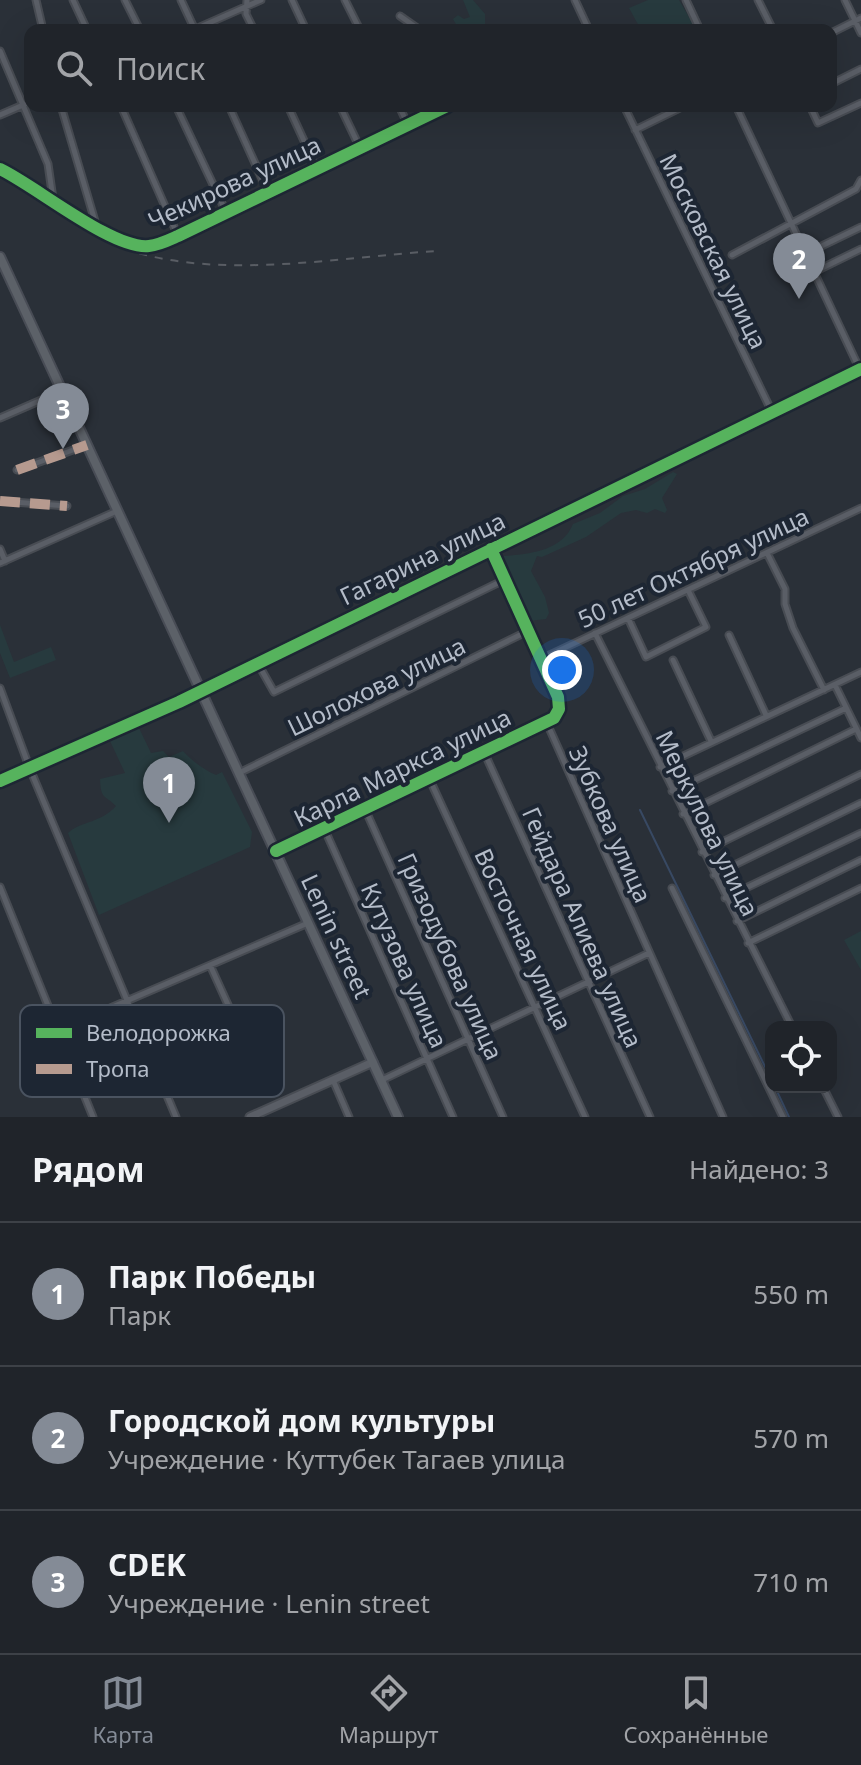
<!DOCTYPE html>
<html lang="ru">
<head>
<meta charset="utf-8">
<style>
  body { margin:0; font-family:"Noto Sans",sans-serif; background:#2d3036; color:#f1f3f6 }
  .controls { position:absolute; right:24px; bottom:24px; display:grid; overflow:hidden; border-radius:16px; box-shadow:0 8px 32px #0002 }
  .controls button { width:72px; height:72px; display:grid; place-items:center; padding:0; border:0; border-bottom:2px solid #3d4147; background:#20242a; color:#f1f3f6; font:40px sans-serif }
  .you { position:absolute; left:562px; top:670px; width:28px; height:28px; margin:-20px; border:6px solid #fff; border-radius:50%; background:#1a73e8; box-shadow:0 0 0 12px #1a73e833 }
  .badge { display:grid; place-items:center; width:52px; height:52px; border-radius:50%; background:#848b96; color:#fff; font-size:26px; font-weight:700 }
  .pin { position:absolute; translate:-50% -66px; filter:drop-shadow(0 2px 4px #0008) }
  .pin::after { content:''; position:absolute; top:42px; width:28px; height:24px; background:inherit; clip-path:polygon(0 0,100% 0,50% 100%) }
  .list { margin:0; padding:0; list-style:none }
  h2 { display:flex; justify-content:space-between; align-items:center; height:104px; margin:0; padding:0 32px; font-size:34px }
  h2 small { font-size:26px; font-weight:400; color:#a2a4a8 }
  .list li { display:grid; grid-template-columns:52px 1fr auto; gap:24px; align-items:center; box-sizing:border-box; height:144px; padding:0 32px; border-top:2px solid #3d4147 }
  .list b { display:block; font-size:30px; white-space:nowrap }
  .list p { margin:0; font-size:26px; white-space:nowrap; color:#a2a4a8 }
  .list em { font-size:26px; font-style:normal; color:#a2a4a8 }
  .icon { flex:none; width:44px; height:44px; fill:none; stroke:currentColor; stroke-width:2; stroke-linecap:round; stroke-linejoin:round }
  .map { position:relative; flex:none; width:861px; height:1117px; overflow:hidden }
  .search { position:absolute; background:#20242a; box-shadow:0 8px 32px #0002; left:24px; right:24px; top:24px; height:88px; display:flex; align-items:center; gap:20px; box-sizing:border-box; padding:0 28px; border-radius:16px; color:#a2a4a8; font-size:30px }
  .sheet { height:536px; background:#20242a }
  nav { display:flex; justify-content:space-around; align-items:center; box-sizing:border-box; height:112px; border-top:2px solid #3d4147; background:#20242a; font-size:22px; color:#a2a4a8 }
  nav a { display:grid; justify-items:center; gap:4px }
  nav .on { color:#848b96 }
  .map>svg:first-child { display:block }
  .green { fill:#273a3e }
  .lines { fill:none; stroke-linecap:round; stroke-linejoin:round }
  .stream { stroke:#384963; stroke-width:2 }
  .minor-casing { stroke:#484c53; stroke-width:9 }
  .tertiary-casing { stroke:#484c53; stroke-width:11 }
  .primary-casing { stroke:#484c55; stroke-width:12 }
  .minor { stroke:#5a5e66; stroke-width:5 }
  .tertiary { stroke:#5a5e66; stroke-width:7 }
  .primary { stroke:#5c6168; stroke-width:8 }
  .rail { stroke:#595d64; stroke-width:2; stroke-dasharray:8 8; stroke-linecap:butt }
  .quiet { stroke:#b69a8f; stroke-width:10; stroke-dasharray:20 10; stroke-linecap:butt }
  .cycleway-casing { stroke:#1d2633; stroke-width:17 }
  .cycleway { stroke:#56b35d; stroke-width:12 }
  .labels { text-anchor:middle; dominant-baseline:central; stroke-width:8; stroke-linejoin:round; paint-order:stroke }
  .street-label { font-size:24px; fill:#b4bcc9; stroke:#1d2633 }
  .key { fill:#1d2633; stroke:#4a5360; stroke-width:2 }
  .key-label { font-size:22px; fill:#b4bcc9 }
</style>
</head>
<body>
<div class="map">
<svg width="861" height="1117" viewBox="0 0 861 1117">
  <rect width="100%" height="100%" fill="#2a3038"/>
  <!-- green -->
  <path class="green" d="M463,0h10l12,14v16h-26l-6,-11 5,-4 6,4 6,-2z
    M648,0h31l14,24 -14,6h-38l-12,-22z
    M673,472l4,2 -15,24 5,12 -2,3 -10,-4 -8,4 -11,-3 -15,3 -35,24 -44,20 -5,-1 -6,15 14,26 4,16 -3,6 -17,2 -26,-59 1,-6c26,-2 58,-5 69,-32l27,-11 23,-17 22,-7z
    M0,625l14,37 37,-15 5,13 -46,18 -10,-25z
    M139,728l12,25 12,-2 6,6 14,-6c9,10 21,19 33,24l6,-3 30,60 -2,15 -151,68 -31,-82c13,-12 33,-10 48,-27 -12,-12 -15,-6 -16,-27l25,-6 -15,-32z
    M861,931v39l-17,-30z"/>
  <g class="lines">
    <!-- stream -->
    <path class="stream" d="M640,810l131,269
      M775,1087l14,30"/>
    <!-- minor casing -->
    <g class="minor-casing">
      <path id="minor" d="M36,0l7,30
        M73,0l14,30
        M125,0l15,30
        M181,0l14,30
        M247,0l-1,14 8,16
        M292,0l14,30
        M345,0l15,30
        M575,0l14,30
        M686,0l14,30
        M758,0l15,30
        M845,0l16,33
        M400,16l20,14
        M193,30l68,-30
        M831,33l30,-15
        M0,51l48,113 5,35
        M831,84l30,-15
        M61,106l36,122
        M121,106l57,130
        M176,106l50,106
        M229,106l39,86
        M288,106l29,63
        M340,106l20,42
        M399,106l9,19
        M624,106l148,306
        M736,106l125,266
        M810,106l8,17 43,-20
        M0,115l30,-13
        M635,130l49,-24
        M0,169c36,17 113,81 149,77 10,-1 20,-6 29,-10l269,-130
        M805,254l56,-27
        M732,255l124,-66 5,-9
        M814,272l47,-23
        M0,418l62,-27
        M17,470l70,-25
        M0,501l67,5
        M0,549l5,12
        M767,553l18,36v15l8,24 31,62
        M0,563l117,-52
        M628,618l18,39 60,-30 -18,-37
        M595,633l197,394
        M729,635l37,80
        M541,659l320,-151
        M673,660l38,81
        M257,662l17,30 230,-112
        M835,685l26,53
        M0,688l30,81 146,348
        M546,721l177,396
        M484,752l166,365
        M660,767l201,-95
        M239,773l289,-142
        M429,778l156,339
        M0,781l179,-79 682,-333
        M672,791l174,-83
        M365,809l138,308
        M683,814l173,-85
        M324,828l129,289
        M276,851l278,-133 5,-9 -1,-12 -67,-148
        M702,852l159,-78
        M714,875l147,-72
        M0,887l93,230
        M672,888l111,229
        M725,898l136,-65
        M737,921l124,-61
        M748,943l113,-55
        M210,965l38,84 -35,16
        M59,1030l249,-107
        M333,1080l16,37
        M382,1080l267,-127
        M823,1087l15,30"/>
    </g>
    <!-- tertiary casing -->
    <g class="tertiary-casing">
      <path id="tertiary" d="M250,1117l123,-55"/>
    </g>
    <!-- primary casing -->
    <g class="primary-casing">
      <path id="primary" d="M0,257l398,860"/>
    </g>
    <!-- minor -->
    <use href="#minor" class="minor"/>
    <!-- tertiary -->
    <use href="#tertiary" class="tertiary"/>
    <!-- primary -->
    <use href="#primary" class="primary"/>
    <!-- rail -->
    <path class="rail" d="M0,176c39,17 72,50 110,67 95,41 226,14 327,8"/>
    <!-- quiet -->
    <path class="quiet" d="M17,470l70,-25
      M0,501l67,5"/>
    <!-- cycleway casing -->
    <g class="cycleway-casing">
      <path id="cycleway" d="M0,169c36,17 113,81 149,77 10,-1 20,-6 29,-10l269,-130
        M0,781l179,-79 682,-333
        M276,851l278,-133 5,-9 -1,-12 -67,-148"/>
    </g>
    <!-- cycleway -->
    <use href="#cycleway" class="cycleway"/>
  </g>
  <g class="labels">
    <!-- street labels -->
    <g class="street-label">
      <text transform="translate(234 182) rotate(-25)">Чекирова улица</text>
      <text transform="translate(714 251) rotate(64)">Московская улица</text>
      <text transform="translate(422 558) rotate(-26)">Гагарина улица</text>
      <text transform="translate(693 567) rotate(-25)">50 лет Октября улица</text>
      <text transform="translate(376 686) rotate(-26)">Шолохова улица</text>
      <text transform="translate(402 767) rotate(-26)">Карла Маркса улица</text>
      <text transform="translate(708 823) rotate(64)">Меркулова улица</text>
      <text transform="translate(611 824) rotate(66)">Зубкова улица</text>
      <text transform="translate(583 927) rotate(66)">Гейдара Алиева улица</text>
      <text transform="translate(337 936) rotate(65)">Lenin street</text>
      <text transform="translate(524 939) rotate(65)">Восточная улица</text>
      <text transform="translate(451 956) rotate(66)">Гризодубова улица</text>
      <text transform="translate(405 965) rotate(66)">Кутузова улица</text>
    </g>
  </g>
  <!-- legend -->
  <rect x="20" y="1005" width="264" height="92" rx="12" class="key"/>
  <rect x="36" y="1028" width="36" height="10" fill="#56b35d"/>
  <rect x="36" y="1064" width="36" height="10" fill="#b69a8f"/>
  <g class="key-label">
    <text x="86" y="1041">Велодорожка</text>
    <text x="86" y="1077">Тропа</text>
  </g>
</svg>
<div class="controls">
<button><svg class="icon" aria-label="locate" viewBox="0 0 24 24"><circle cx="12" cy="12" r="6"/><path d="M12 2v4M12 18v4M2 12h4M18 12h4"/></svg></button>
</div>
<div class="you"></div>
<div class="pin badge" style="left:169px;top:823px">1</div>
<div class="pin badge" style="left:799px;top:299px">2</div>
<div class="pin badge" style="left:63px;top:449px">3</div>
<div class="search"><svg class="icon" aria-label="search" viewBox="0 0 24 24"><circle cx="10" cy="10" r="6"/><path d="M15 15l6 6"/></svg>Поиск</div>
</div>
<section class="sheet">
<h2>Рядом<small>Найдено: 3</small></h2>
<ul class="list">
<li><span class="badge">1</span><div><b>Парк Победы</b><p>Парк</p></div><em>550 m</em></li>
<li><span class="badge">2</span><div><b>Городской дом культуры</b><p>Учреждение · Куттубек Тагаев улица</p></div><em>570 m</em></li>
<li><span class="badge">3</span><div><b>CDEK</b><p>Учреждение · Lenin street</p></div><em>710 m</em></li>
</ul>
</section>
<nav>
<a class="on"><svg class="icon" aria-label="map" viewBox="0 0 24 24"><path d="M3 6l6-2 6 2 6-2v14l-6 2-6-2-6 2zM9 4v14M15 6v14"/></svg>Карта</a>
<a><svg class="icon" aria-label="directions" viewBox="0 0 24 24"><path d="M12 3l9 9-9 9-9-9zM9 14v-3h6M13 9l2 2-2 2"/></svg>Маршрут</a>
<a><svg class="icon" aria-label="saved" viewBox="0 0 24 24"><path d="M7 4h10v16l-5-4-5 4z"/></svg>Сохранённые</a>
</nav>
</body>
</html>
